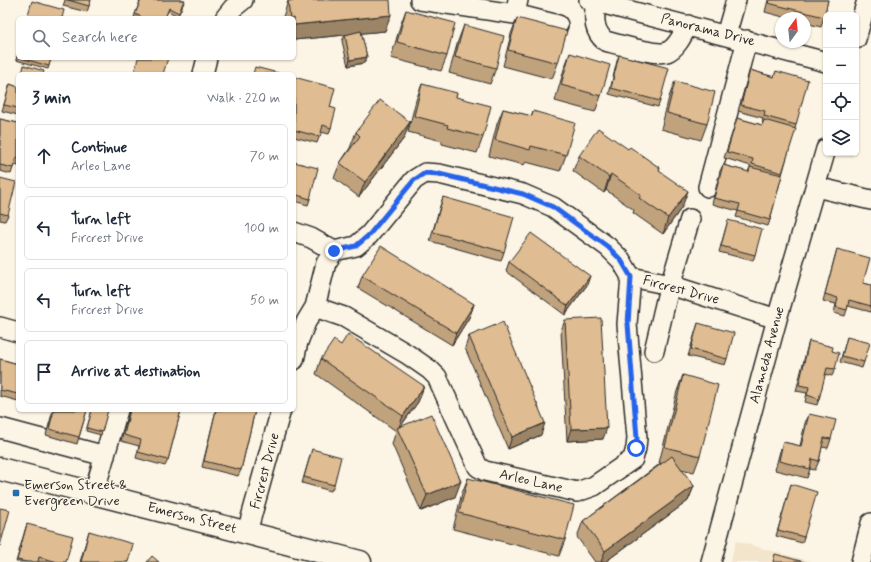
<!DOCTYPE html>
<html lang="en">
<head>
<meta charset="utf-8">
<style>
  body { margin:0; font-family:Mynerve,sans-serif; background:#f6f6f7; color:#1f2937 }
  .controls { position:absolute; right:12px; top:12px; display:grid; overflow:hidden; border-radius:6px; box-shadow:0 1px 3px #0004 }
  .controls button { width:36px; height:36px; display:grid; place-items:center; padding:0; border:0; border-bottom:1px solid #e0e1e3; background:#fff; color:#1f2937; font:20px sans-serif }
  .compass { position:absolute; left:775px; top:12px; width:36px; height:36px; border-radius:50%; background:#fff; box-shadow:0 1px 3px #0004; rotate:15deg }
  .stop { position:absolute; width:12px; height:12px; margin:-9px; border:3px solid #2563eb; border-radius:50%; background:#fff }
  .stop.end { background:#2563eb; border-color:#fff; box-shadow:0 1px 4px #0008 }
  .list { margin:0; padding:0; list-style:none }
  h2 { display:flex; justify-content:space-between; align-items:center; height:52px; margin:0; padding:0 16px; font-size:17px }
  h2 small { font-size:13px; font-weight:400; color:#747a83 }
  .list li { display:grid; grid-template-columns:26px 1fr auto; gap:12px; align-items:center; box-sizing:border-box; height:64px; margin:0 8px 8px; padding:0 8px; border:1px solid #e0e1e3; border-radius:6px }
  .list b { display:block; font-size:15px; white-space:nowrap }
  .list p { margin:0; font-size:13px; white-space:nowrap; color:#747a83 }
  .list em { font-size:13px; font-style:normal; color:#747a83 }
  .icon { flex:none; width:22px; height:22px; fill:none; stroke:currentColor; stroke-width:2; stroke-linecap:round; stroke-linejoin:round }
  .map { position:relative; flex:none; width:871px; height:562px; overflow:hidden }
  .search { position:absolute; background:#fff; box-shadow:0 1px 3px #0004; left:16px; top:16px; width:280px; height:44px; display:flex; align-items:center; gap:10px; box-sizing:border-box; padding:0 14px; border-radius:6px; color:#747a83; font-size:15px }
  .panel { position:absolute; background:#fff; box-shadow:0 1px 3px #0004; left:16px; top:72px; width:280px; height:340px; border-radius:6px }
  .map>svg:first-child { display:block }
  .built { fill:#f3e4cc }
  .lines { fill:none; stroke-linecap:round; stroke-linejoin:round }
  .minor-casing { stroke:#2b2b2b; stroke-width:22 }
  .major-casing { stroke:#2b2b2b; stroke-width:25 }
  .minor { stroke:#fcf5e5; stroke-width:19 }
  .major { stroke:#fcf5e5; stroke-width:22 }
  .wall { fill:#c0a27d; stroke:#2b2b2b }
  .shaded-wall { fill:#9c8466; stroke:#2b2b2b }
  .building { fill:#dfbc91; stroke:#2b2b2b }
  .route { stroke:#2563eb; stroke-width:5 }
  .poi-dot { fill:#1f6fb2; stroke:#fcf5e5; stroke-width:1.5 }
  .labels { text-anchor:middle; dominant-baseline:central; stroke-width:3; stroke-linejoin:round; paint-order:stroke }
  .street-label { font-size:14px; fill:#2b2b2b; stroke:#fcf5e5 }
  .poi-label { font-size:14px; fill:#2b2b2b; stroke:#fcf5e5; text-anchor:start }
</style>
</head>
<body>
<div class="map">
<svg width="871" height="562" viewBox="0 0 871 562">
  <rect width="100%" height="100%" fill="#fcf5e5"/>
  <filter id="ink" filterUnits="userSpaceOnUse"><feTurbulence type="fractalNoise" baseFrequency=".025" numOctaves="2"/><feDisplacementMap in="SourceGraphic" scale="8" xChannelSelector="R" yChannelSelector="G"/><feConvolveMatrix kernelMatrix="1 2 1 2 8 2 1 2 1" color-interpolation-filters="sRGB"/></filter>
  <g filter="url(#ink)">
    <!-- built -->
    <path class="built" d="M736,541l77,21h-83z"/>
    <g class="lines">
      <!-- minor casing -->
      <g class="minor-casing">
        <path id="minor" d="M420,0l95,14 3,-14
          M589,0l237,62
          M595,2c0,16 -3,27 10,39 12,3 52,15 62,11 10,-4 16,-18 21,-27
          M515,14l43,11
          M225,18l8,-10 10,-8
          M726,35l10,-35
          M856,39l11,-39
          M203,74l4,-16
          M708,187l39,-147
          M816,187l55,13
          M294,232l17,6 23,13
          M315,307l29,10 63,37 23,16 7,7 41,90 7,4 92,21 17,-6 39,-27 3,-11 1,-10 -10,-114 4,-47
          M0,327l18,5
          M654,351l13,-55 23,-77
          M294,360l4,-18 8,-20 9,-15 11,-44 8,-12 22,-5 13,-11 45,-55 11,-7 14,1 84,20 30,13 55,40 13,13 10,17 39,8 107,34
          M0,428l105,28
          M94,493l24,-83
          M247,532l34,-122
          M711,562l66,-243 49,-170
          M861,562l10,-39"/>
      </g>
      <!-- major casing -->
      <g class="major-casing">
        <path id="major" d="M0,469l360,93"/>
      </g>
      <!-- minor -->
      <use href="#minor" class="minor"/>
      <!-- major -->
      <use href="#major" class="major"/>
    </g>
    <!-- wall -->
    <path class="wall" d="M65,0h26l-4,12 -24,-6z
      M138,0h47l-7,16 -10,-5 -3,7h-29l-2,-1 6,-16z
      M768,0h60l-4,17 -3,10 -16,-4v-5h-18l-22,-6z
      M288,1l97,30 -24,2 6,24 -3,6 -16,3 -6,-25 3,-6 -51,5v-22h-11v-1z
      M406,10l41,46 -6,15 -50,-13 9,-32z
      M517,18l41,45 -6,16 -49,-13 8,-32z
      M464,25l32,43 -6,16 -41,-11 9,-32z
      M18,51v7h33l-3,11 -32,-9z
      M570,53l31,43 -6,16 -40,-11 9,-32z
      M619,55l41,46 -2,6 -49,-13 8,-33z
      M750,70l24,7 2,-6 20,54 -14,50 -12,45 -2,6 -32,-9 2,-6 -26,-7 8,-33 3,-6 25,7 2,-5 1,-1 -27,-8 13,-40 25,7 1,-2 -1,-1 1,-4 -25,-7z
      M294,77l36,30 1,21 -2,6 -8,-2 -4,11 -23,-6z
      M675,81l32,43 -6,16 -40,-11 8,-32z
      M10,84l8,3v28l-16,-4z
      M422,84l34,13 27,40 -6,16 -35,-9v-3l-34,-9 8,-32z
      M503,109l28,7 2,-5 33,44 -6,16 -34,-9 -2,3 -35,-9 8,-32z
      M0,119l18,4v43l-4,-1 -3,9 -11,-3z
      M356,132l48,6 -45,59 -25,-19 6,-15 10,-15z
      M628,149l32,19 -1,3 23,36 -19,27 -30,-21 1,-3 -28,-20 -2,3 -31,-22 6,-15z
      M294,162l16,37 -2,6 -14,-4z
      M0,178l8,37 -3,6 -5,-1z
      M443,197l61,55 -3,9 -71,-20 10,-35z
      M728,220l27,35 -2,6 -34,-9z
      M837,249l26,34 8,2v27l-23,-6 -3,10 -11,-3 2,-9 -13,-3 12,-45z
      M509,262l78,23 -22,30 -59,-44z
      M362,276l112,28 -4,12 -18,29 -94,-57z
      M565,320l38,119 -36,2 -6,-110z
      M698,323l29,36 -2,6 -37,-9z
      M469,336l72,99 -33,14 -43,-101z
      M847,337l17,25 -2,6 -22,-6z
      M809,341l23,10 3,18 -3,7 -7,-2 -6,25 -2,6 -12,-3 2,-9 -11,-2 11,-43z
      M341,345l83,41 -6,16 -17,24 54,71 -34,14 -29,-67 4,-13 -80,-57 5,-15z
      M0,359l18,5v37l-18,-5z
      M683,375l17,81 -6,16 -13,-3 13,17 -6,15 -83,61h-10l-18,-25 6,-16 78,-58h-2l18,-72z
      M53,410h34l-10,34 -31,-9z
      M92,410l10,22 -1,3 -15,-4z
      M129,410h52l-13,50 -3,6 -29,-8 3,-12 -18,-5z
      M216,410h39l-14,60 -3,6 -36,-9z
      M809,414l22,25 -3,9 -6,-1 -3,14 -4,9 -5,-1 -3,9 -32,-8 5,-19 3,-9 17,4 5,-23z
      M312,449l22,36 -3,6 -29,-8z
      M468,478l97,62 -6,16 -106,-27 9,-36z
      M791,484l13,53 -2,6 -26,-7z
      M27,524l39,38h-50l9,-32z
      M89,531l39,31h-48z"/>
    <!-- shaded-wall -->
    <path class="shaded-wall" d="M391,15l-6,16 -91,9v-15z
      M367,57l-3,6 -16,3 2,-6z
      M410,122l-6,16 -45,59 6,-15z
      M611,174l-5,16 -2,3 5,-16z
      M688,191l-6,16 -19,27 5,-16z
      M590,276l-3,9 -22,30 3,-9z
      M474,304l-4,12 -18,29 4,-12z
      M424,386l-6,16 -20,28 5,-14z
      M545,423l-4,12 -33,14 4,-12z
      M607,428l-4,11 -36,2 4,-12z
      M461,481l-6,16 -34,14 6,-16z
      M694,486l-6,15 -83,61h-4l4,-11z"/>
    <!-- building -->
    <path class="building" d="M68,0h23l-2,6z
      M141,0h43l-5,13 -10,-5 -4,10h-21l-9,-4z
      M296,0h94l1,15 -97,10v-7h-4l-2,-17z
      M769,0h59l-4,17 -56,-14z
      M32,1l32,9 -2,8h-35z
      M406,10l49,13 -8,33 -50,-14z
      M517,18l50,13 -9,32 -50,-13z
      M464,25l40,11 -8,32 -41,-11z
      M361,31l6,26 -17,3 -5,-25z
      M570,53l40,12 -9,31 -40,-11z
      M619,55l50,13 -9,33 -49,-13z
      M21,58h30l-2,8z
      M138,58h30l-5,16h-29z
      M24,65l20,6 -1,3h-21z
      M255,67l27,7h-29z
      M750,70l24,7 2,-6 32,9 -12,45 -32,-9 1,-5 -24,-6z
      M294,77l41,11 -5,19 6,2 -5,19 -8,-3 -3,12 -26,-7z
      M675,81l40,11 -8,32 -40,-11z
      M10,84l8,3v21l-14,-3z
      M422,84l35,9 -1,4 35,9 -8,31 -36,-9 1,-3 -34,-9z
      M380,100l30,22 -45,60 -25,-19 20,-27 -4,-4z
      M503,109l29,7 1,-5 42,12 -9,32 -35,-9 -1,4 -35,-10z
      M737,118l25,7 2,-5 32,9 -14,44 -30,-9 1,-5 -26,-7z
      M0,119l18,4v36l-2,-1 -3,10 -13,-3z
      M598,128l30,21 2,-2 30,21 -1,3 29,20 -20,27 -29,-20 2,-3 -30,-21 -2,3 -30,-21z
      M294,162l24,6 -8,31 -16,-5z
      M723,165l26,7 1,-5 32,8 -12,45 -32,-9 2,-7 -26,-6z
      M0,178l16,4 -8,33 -8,-2z
      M443,197l71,20 -10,35 -71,-20z
      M728,220l34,9 -7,26 -34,-9z
      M531,233l59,43 -22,30 -59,-44z
      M381,246l93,58 -18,29 -94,-57z
      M837,249l33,9 -7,25 8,2v21l-22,-6 -2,10 -11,-3 2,-9 -13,-4z
      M601,318l6,110 -36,1 -6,-109z
      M503,322l42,101 -33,14 -43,-101z
      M698,323l36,10 -7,26 -36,-10z
      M348,334l76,52 -21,30 -82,-57 13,-19 7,5z
      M847,337l23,6 -6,19 -22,-6z
      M809,341l24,6 -1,4 7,2 -4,16 -8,-1 -8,31 -12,-4 2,-8 -10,-2z
      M0,359l18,5v30l-18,-4z
      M683,375l35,10 -18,71 -35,-9z
      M54,410h33l-8,27 -30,-8z
      M92,410h16l-6,22 -15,-4z
      M130,410h51l-13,50 -30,-8 3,-12 -17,-5z
      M216,410h39l-14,60 -37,-9z
      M431,414l30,67 -34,14 -30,-67z
      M809,414l27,6 -5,19 -7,-1 -5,23 -7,-2 -2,10 -31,-8 4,-19 18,4z
      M312,449l29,8 -7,28 -30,-8z
      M672,456l22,30 -89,65 -22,-30z
      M468,478l106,27 -9,35 -106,-27z
      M791,484l26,8 -13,45 -26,-7z
      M0,508l10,2 -10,36z
      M27,524l46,12 -7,26h-8l-19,-5 -1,5h-11l-10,-2z
      M89,531l44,13 -5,18h-47z
      M775,554l29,8h-31z
      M152,556l7,6h-12z"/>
  </g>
  <g class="lines" filter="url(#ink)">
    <!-- route -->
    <path class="route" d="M334,251l22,-5 13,-11 45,-55 11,-7 14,1 84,20 30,13 55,40 13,13 10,17 -3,47 9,114 -1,10"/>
  </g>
  <!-- markers -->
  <rect class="poi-dot" x="12" y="489" width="8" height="8" rx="2"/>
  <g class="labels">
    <!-- street labels -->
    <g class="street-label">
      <text transform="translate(708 30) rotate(14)">Panorama Drive</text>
      <text transform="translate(681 290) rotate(15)">Fircrest Drive</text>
      <text transform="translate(767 355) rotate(-75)">Alameda Avenue</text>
      <text transform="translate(265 471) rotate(-75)">Fircrest Drive</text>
      <text transform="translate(531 481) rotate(13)">Arleo Lane</text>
      <text transform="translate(192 518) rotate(14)">Emerson Street</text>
    </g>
    <!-- poi labels -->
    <g class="poi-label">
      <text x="24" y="485">Emerson Street &amp;<tspan x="24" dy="16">Evergreen Drive</tspan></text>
    </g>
  </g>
</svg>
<div class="controls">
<button>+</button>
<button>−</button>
<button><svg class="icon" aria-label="locate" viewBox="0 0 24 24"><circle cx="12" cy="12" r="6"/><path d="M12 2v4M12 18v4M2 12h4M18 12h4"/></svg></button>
<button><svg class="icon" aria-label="layers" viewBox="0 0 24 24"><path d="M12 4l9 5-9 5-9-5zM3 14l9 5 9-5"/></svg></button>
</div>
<svg class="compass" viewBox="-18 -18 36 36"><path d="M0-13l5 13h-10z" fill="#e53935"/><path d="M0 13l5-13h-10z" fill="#747a83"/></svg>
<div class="stop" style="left:636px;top:448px"></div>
<div class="stop end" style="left:334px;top:251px"></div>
<div class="search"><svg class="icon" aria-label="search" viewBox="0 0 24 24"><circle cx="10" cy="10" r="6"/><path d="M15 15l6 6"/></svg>Search here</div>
<section class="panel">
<h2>3 min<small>Walk · 220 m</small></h2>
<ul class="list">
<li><svg class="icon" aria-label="ahead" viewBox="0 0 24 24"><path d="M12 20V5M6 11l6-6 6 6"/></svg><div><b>Continue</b><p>Arleo Lane</p></div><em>70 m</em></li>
<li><svg class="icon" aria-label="left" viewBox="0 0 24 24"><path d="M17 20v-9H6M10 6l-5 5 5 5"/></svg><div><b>Turn left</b><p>Fircrest Drive</p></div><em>100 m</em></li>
<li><svg class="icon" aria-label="left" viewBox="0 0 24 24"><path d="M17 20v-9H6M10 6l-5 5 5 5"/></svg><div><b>Turn left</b><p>Fircrest Drive</p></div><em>50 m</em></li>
<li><svg class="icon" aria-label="arrive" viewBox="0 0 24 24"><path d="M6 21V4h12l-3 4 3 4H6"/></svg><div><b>Arrive at destination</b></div></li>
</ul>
</section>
</div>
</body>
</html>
